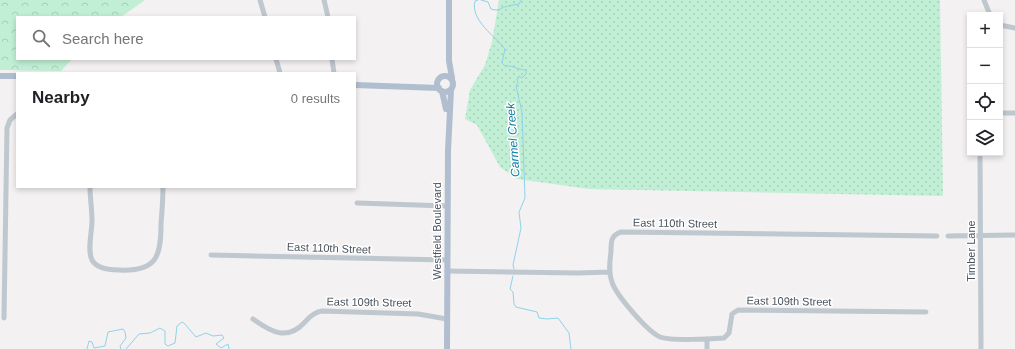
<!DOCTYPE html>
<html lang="en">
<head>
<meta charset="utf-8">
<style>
  body { margin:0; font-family:Arial,sans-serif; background:#f6f6f6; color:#202124 }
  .controls { position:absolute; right:12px; top:12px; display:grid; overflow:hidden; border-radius:0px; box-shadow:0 2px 6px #0003 }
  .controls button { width:36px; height:36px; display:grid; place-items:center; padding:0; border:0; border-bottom:1px solid #e0e0e0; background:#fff; color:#202124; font:20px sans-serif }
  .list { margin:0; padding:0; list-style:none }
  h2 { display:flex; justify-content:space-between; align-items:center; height:52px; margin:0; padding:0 16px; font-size:17px }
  h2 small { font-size:13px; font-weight:400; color:#757577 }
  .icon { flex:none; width:22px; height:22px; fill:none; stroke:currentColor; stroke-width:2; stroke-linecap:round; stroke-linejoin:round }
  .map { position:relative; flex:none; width:1015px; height:349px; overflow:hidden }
  .search { position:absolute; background:#fff; box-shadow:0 2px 6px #0003; left:16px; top:16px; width:340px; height:44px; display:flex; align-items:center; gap:10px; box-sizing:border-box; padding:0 14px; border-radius:0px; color:#757577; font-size:15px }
  .panel { position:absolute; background:#fff; box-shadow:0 2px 6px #0003; left:16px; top:72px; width:340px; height:116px; border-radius:0px }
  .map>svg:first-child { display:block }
  .grass { fill:url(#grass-dots) }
  .park { fill:url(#park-crowns) }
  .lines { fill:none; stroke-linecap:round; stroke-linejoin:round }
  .stream { stroke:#8ed3eb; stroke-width:1 }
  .minor { stroke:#bfc7cf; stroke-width:5 }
  .major { stroke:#b1becf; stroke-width:6 }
  .labels { text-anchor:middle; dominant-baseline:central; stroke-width:3; stroke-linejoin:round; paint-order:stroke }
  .street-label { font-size:11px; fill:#49535e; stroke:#fff }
  .water-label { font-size:12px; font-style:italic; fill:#0e7ba3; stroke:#fff }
</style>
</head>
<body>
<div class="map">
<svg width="1015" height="349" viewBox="0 0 1015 349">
  <defs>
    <pattern id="grass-dots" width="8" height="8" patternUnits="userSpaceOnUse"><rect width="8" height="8" fill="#c1efd5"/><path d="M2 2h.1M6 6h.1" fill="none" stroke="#a7cfb9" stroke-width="1.8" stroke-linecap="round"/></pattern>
    <pattern id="park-crowns" width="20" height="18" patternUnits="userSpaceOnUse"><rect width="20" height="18" fill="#c1efd5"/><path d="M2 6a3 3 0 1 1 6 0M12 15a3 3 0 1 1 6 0" fill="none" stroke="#a7cfb9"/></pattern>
  </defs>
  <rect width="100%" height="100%" fill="#f3f1f1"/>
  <!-- grass -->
  <path class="grass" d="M499,0h441l3,196 -354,-7 -72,-10 -17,-12 -23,-42 -12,-6 5,-29 15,-25 7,-23z"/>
  <!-- park -->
  <path class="park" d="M0,0h145l-24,17h-104v42h55l-11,12 -61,-1z"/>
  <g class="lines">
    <!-- stream -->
    <path class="stream" d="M478,0l-3,1c-5,19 20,35 30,48l-3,14 3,3c8,-1 13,4 21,4v4l-4,4 -3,-2 -2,3 1,4 -2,3 6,26 3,86 -6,14 2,16 -8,37 1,4
      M481,0l7,2 3,7c9,3 10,-2 17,-3 3,-1 7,-1 11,-2l2,-4
      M513,276l-3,13 3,3 1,12 2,3 21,5 2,6 8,1 11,-1 11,15 2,16
      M87,349l2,-8 3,1 2,6 11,-2 3,-14 15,-3 2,3 1,6 -6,8 1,3
      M126,349l13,-15 11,-1 10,-5 5,3v13l3,2 7,-3 2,-17 5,-4 2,1 12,14 10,-4 7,3 9,-1 2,3 -8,6 5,4 7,-4 1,5"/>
    <!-- minor -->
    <path class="minor" d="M260,0l5,17
      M324,0l4,17
      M984,0l6,15
      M1000,25l15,3
      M276,59l4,14
      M332,59l2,14
      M1000,113h15
      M980,153l1,196
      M90,187c0,11 2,22 2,34 0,11 -5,29 0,39 5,9 18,10 27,10 38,2 42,-14 42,-46 1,-13 2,-25 2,-37
      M357,203l90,3
      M948,236l67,-1
      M211,255l236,5
      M447,271l131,2 32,-1
      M926,312l-188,-2 -6,4 -3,19 -5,5c-13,1 -54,3 -64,-1 -13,-6 -44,-42 -48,-55 -4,-10 -2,-21 -1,-31 0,-9 0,-16 10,-19l316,4
      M4,318l3,-190 3,-8 7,-6
      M253,319c18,13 34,22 51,4 5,-6 10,-11 18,-12l96,3 29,5
      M707,349v-10"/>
    <!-- major -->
    <path class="major" d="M449,0v61l3,17
      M437 84a8 8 0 1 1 16 0a8 8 0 1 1-16 0Z
      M0,76h17
      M355,85l84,3
      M442,91l4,18
      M447,349l1,-198 3,-61"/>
  </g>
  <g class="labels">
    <!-- street labels -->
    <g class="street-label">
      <text transform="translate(675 223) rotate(1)">East 110th Street</text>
      <text transform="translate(437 231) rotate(-90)">Westfield Boulevard</text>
      <text transform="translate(329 248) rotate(2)">East 110th Street</text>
      <text transform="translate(971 251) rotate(-90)">Timber Lane</text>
      <text transform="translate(789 301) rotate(1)">East 109th Street</text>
      <text transform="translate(369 302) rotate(1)">East 109th Street</text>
    </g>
    <!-- water labels -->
    <g class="water-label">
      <text transform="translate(513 140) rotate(-94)">Carmel Creek</text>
    </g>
  </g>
</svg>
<div class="controls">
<button>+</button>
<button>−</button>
<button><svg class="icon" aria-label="locate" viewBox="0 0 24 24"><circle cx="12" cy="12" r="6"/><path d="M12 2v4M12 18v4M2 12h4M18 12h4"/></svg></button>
<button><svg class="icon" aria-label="layers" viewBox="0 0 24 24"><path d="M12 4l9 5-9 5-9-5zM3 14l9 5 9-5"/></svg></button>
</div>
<div class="search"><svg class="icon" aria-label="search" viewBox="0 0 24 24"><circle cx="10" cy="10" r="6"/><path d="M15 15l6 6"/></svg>Search here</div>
<section class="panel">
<h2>Nearby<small>0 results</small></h2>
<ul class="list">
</ul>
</section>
</div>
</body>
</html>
